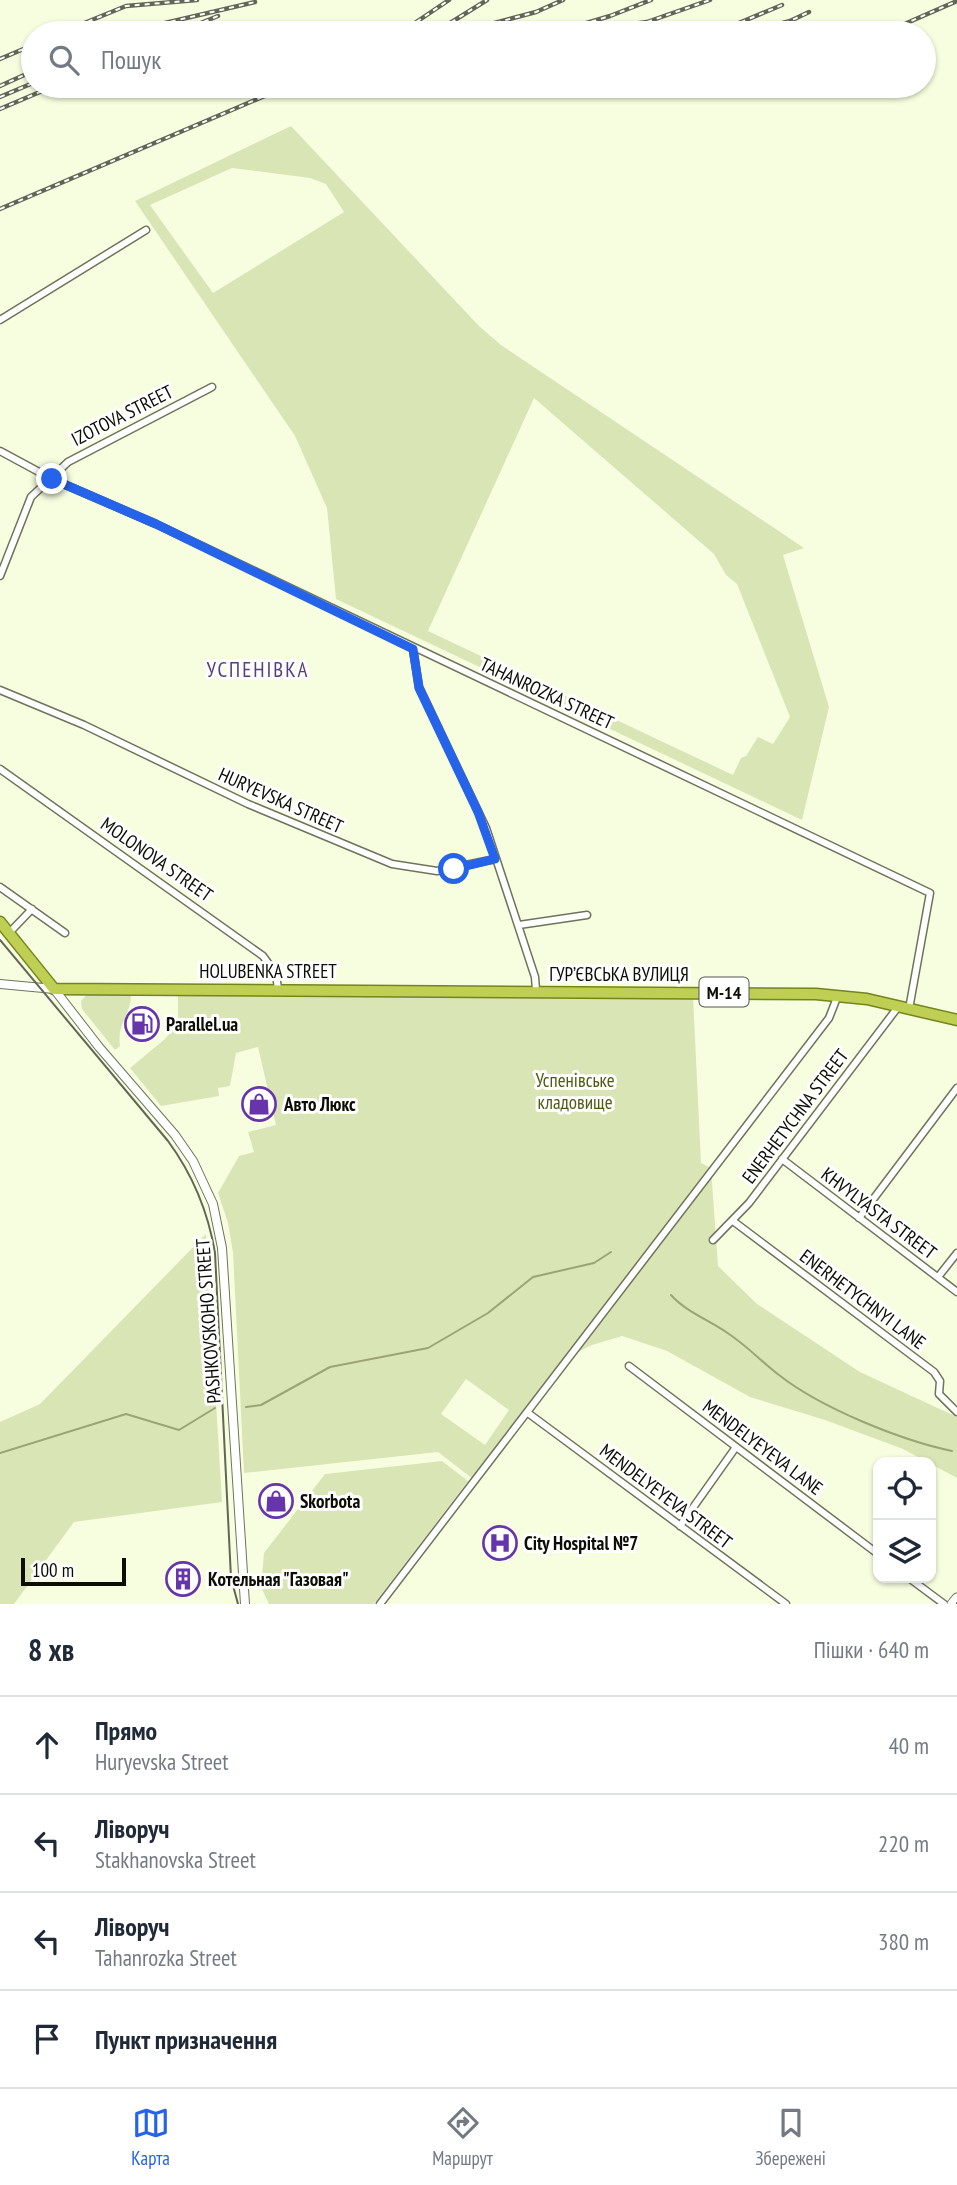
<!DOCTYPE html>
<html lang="uk">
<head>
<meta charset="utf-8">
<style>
  body { margin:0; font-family:"PT Sans Narrow",sans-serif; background:#f2f2f3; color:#1f2937 }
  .controls { position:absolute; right:21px; bottom:21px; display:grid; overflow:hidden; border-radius:14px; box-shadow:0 2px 5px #0004 }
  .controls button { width:63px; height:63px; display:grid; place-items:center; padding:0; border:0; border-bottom:2px solid #e0e1e3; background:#fff; color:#1f2937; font:35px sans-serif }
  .scale { position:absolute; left:21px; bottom:18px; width:105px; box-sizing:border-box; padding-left:7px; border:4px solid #0c0e05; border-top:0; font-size:19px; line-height:24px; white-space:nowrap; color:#0c0e05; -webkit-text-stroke:5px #fff; paint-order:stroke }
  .stop { position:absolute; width:21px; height:21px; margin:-16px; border:5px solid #2563eb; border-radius:50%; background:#fff }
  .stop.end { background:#2563eb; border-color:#fff; box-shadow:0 2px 7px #0008 }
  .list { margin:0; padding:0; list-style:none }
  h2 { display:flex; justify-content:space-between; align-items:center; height:91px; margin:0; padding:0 28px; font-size:30px }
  h2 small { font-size:23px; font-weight:400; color:#747a83 }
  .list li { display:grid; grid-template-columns:46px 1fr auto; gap:21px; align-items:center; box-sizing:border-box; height:98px; padding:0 28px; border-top:2px solid #e0e1e3 }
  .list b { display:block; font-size:26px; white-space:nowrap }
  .list p { margin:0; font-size:23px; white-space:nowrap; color:#747a83 }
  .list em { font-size:23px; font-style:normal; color:#747a83 }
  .icon { flex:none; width:38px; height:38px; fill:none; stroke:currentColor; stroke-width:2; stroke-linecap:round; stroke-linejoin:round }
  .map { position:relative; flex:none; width:957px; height:1604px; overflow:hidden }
  .search { position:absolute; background:#fff; box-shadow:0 2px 5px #0004; left:21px; right:21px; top:21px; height:77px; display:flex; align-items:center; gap:18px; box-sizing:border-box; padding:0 24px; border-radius:38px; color:#747a83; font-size:26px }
  .sheet { height:483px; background:#fff }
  nav { display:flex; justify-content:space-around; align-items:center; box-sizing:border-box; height:98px; border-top:2px solid #e0e1e3; background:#fff; font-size:19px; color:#747a83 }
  nav a { display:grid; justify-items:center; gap:4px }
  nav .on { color:#2563eb }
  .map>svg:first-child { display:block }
  .green { fill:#dae5b6; fill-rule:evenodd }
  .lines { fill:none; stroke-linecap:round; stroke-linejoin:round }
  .stream { stroke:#9aa476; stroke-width:2 }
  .minor-casing { stroke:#6e745a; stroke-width:9 }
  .tertiary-casing { stroke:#6e745a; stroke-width:10 }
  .secondary-casing { stroke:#6e745a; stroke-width:11 }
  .trunk-casing { stroke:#75841c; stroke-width:13 }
  .minor { stroke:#fff; stroke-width:6 }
  .tertiary { stroke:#fff; stroke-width:8 }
  .secondary { stroke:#fff; stroke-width:9 }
  .trunk { stroke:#becf54; stroke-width:10 }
  .tram { stroke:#626655; stroke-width:2 }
  .rail-casing { stroke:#626655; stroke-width:4.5 }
  .rail { stroke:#fff; stroke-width:2; stroke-dasharray:5; stroke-linecap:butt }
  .route { stroke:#2563eb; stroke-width:9 }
  .labels { text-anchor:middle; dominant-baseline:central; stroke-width:6; stroke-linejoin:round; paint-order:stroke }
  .shield { fill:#fff; stroke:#555650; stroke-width:2 }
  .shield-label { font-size:18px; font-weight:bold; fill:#0c0e05 }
  .street-label { font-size:19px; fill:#0c0e05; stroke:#fff }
  .poi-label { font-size:19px; font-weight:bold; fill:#0c0e05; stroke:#fff; text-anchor:start }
  .park-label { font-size:19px; fill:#505b12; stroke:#fff }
  .neighbourhood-label { font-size:21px; letter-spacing:2px; fill:#56417e; stroke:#fff }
</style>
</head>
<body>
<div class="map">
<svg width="957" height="1604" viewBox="0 0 957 1604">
  <rect width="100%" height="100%" fill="#f7fee0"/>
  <!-- green -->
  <path class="green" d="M291,126l188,200 22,19 303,203 -21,7 46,152 -27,113 -466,-221 -9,-91 -32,-72 -160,-235zM232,168l78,10 16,6 18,28 -131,81 -63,-88zM534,398l180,156 12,21 11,9 53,133 -17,27 -15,-7 -12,19 -5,2 -8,17 -305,-144z
    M86,995h45c0,20 -14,27 -11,51l-5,4 -33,-41 -1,-8z
    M178,996h515l8,167 10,5 7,98 39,38 103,68 97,45v61l-54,-29 -78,-29 -75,-23 -83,-46 -45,-15 -30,9 -20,10 -99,124 -35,-27 -194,21 -11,-220 -5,-30 -10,-30 21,-37 15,-4 -6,-20 28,-7 -18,-78 -22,6 -6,33 -12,2 1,8 -58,10 -31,-38 35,-29 13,-16zM466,1379l43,31 -24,35 -44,-31z
    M206,1234l16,268 -148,20 -60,82h-14v-182l40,-18z
    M442,1461l26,20 -94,123h-105l-8,-17 3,-34 61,-79z"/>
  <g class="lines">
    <!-- stream -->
    <path class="stream" d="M671,1295c15,17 40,26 58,39 18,12 33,28 50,41 42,33 121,65 173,76
      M246,1407l15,-2 69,-38 98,-19 60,-35 45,-36 61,-14 17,-11
      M0,1453l126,-39 53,16 36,-22"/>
    <!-- minor casing -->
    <g class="minor-casing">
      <path id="minor" d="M0,320l146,-90
        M0,451l52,28 104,45 774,369 -21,116
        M0,576l31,-79 37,-35 144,-75
        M413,649l6,38 67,141 49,149 1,13
        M0,690l84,35 164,79 144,60 45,7 58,-12
        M0,769l263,187 13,18 2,15
        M0,887l65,46
        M519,925l68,-10
        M9,933l23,-24
        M782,1159l175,133
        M859,1218l98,-130
        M733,1221l201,151 6,9 -1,13 18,18
        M713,1240l36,-37 149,-196
        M938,1277l19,-24
        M629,1366l249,188
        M528,1413l258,191
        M680,1526l56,-79
        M909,1578l35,26
        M380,1604l449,-586 9,-23"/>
    </g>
    <!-- tertiary casing -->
    <g class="tertiary-casing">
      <path id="tertiary" d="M0,984l54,5 45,58 76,88 18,26 20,43 9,44 23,356"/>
    </g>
    <!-- secondary casing -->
    <g class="secondary-casing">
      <path id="secondary" d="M952,1604l5,-6"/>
    </g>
    <!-- trunk casing -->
    <g class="trunk-casing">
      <path id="trunk" d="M0,922l54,67 762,5 51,5 90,21"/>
    </g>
    <!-- minor -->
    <use href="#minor" class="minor"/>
    <!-- tertiary -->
    <use href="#tertiary" class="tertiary"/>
    <!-- secondary -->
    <use href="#secondary" class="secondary"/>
    <!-- trunk -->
    <use href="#trunk" class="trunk"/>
    <!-- tram -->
    <path class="tram" d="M0,940l168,201c25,34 40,70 47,112l16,325 7,26
      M957,1604v-1"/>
    <!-- rail casing -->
    <g class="rail-casing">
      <path id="rail" d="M60,33l66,-27 71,-6
        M122,33l133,-31
        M176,33l42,-17
        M400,33l49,-33
        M434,33l53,-33
        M457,33l79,-21 27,-12
        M553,33l57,-17 41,-16
        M568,33l79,-11 63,-22
        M682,33l45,-5 55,-23
        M745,33l45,-12 19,-9
        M884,33l73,-32
        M0,59l33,-14
        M0,86l33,-15
        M0,97l33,-14
        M0,109l54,-23
        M0,209l288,-123"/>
    </g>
    <!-- rail -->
    <use href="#rail" class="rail"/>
  </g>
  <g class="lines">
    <!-- route -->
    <path class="route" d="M52,479l104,45 257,125 6,39 59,124 17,47 -41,10"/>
  </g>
  <!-- icons -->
  <defs>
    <g id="fuel-ring" transform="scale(1.75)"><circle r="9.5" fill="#fff" stroke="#6634ab" stroke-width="1.5"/><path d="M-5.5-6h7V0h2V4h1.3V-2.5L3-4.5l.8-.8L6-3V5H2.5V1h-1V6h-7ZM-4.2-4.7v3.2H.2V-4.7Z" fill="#6634ab"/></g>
    <g id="shop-ring" transform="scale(1.75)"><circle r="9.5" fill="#fff" stroke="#6634ab" stroke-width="1.5"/><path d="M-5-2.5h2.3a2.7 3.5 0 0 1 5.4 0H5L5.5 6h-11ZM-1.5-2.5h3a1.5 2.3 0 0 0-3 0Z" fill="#6634ab"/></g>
    <g id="hospital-ring" transform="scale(1.75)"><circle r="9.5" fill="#fff" stroke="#6634ab" stroke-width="1.5"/><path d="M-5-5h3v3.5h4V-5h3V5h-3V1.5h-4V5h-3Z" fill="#6634ab"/></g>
    <g id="building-ring" transform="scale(1.75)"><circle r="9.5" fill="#fff" stroke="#6634ab" stroke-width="1.5"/><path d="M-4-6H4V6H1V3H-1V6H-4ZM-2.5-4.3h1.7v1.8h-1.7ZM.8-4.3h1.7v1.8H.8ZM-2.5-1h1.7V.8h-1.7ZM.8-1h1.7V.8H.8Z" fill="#6634ab"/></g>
  </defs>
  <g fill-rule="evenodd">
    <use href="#fuel-ring" x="142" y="1024"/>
    <use href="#shop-ring" x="259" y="1104"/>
    <use href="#shop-ring" x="276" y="1501"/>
    <use href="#hospital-ring" x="500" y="1543"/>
    <use href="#building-ring" x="183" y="1579"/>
  </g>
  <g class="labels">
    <!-- shield labels -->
    <rect class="shield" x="699.5" y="977.5" width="49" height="29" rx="5"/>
    <g class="shield-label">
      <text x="724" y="992">М-14</text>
    </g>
    <!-- street labels -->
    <g class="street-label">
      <text transform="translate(122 415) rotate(-27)">IZOTOVA STREET</text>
      <text transform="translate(547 693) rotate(25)">TAHANROZKA STREET</text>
      <text transform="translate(281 800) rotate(24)">HURYEVSKA STREET</text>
      <text transform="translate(157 859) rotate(35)">MOLONOVA STREET</text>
      <text x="268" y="971">HOLUBENKA STREET</text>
      <text x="619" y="974">ГУР’ЄВСЬКА ВУЛИЦЯ</text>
      <text transform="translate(795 1116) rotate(-53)">ENERHETYCHNA STREET</text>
      <text transform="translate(879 1213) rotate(37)">KHVYLYASTA STREET</text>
      <text transform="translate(863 1299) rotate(37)">ENERHETYCHNYI LANE</text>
      <text transform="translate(208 1321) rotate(-94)">PASHKOVSKOHO STREET</text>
      <text transform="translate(763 1447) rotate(37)">MENDELYEYEVA LANE</text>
      <text transform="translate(666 1496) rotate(37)">MENDELYEYEVA STREET</text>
    </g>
    <!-- poi labels -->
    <g class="poi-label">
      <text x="166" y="1024">Parallel.ua</text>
      <text x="284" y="1104">Авто Люкс</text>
      <text x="300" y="1501">Skorbota</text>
      <text x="524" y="1543">City Hospital №7</text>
      <text x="208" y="1579">Котельная "Газовая"</text>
    </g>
    <!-- park labels -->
    <g class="park-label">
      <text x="575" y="1080">Успенівське<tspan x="575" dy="22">кладовище</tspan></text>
    </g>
    <!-- neighbourhood labels -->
    <g class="neighbourhood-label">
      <text x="258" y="669">УСПЕНІВКА</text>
    </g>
  </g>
</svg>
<div class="controls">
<button><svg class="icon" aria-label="locate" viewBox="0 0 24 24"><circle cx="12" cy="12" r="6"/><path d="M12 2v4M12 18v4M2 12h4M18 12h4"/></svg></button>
<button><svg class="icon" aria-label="layers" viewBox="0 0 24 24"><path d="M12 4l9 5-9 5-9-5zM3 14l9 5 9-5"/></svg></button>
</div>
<div class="scale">100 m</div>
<div class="stop" style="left:454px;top:869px"></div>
<div class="stop end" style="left:52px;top:479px"></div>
<div class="search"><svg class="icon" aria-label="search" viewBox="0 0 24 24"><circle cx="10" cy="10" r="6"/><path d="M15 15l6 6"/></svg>Пошук</div>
</div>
<section class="sheet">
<h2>8 хв<small>Пішки · 640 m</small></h2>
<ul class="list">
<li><svg class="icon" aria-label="ahead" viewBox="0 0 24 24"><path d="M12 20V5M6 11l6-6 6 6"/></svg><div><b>Прямо</b><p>Huryevska Street</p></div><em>40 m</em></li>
<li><svg class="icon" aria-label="left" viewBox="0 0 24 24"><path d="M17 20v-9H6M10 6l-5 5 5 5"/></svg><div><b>Ліворуч</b><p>Stakhanovska Street</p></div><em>220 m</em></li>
<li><svg class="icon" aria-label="left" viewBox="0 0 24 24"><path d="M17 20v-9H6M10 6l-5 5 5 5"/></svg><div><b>Ліворуч</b><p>Tahanrozka Street</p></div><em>380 m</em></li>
<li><svg class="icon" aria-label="arrive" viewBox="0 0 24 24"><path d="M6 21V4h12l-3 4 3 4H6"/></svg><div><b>Пункт призначення</b></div></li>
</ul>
</section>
<nav>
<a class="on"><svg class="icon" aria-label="map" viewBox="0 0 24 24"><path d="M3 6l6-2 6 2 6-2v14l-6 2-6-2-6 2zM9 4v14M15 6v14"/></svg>Карта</a>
<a><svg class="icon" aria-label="directions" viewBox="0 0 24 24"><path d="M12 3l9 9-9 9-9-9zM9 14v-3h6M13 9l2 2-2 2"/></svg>Маршрут</a>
<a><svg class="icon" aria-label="saved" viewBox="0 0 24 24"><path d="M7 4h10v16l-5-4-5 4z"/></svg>Збережені</a>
</nav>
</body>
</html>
